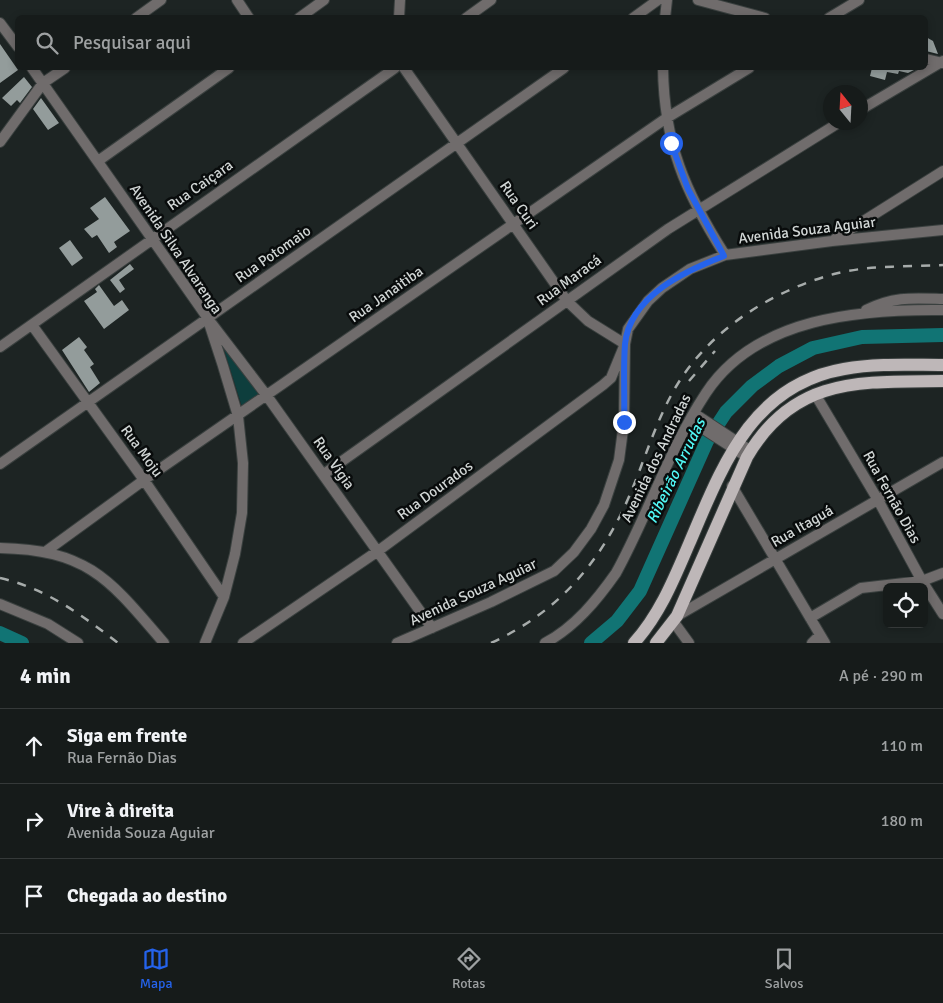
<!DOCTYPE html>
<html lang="pt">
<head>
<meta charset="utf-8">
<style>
  body { margin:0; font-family:Signika,sans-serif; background:#1f2423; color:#f1f3f6 }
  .controls { position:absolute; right:15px; bottom:15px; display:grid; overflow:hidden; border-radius:8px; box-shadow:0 2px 8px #0003 }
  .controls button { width:45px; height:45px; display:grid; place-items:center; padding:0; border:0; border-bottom:1px solid #353939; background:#161b1a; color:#f1f3f6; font:25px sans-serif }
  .compass { position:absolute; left:823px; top:85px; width:45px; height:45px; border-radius:50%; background:#161b1a; box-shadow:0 2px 8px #0003; rotate:342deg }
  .stop { position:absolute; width:15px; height:15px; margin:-11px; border:4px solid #2563eb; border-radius:50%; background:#fff }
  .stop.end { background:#2563eb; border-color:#fff; box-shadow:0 1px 5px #0008 }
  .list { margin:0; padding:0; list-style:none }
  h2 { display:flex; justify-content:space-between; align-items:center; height:65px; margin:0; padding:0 20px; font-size:21px }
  h2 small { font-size:16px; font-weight:400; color:#9ea1a2 }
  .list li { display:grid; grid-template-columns:32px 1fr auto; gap:15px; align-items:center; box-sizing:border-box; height:75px; padding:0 20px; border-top:1px solid #353939 }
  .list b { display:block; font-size:19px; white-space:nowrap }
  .list p { margin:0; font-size:16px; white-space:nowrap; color:#9ea1a2 }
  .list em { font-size:16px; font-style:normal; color:#9ea1a2 }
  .icon { flex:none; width:28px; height:28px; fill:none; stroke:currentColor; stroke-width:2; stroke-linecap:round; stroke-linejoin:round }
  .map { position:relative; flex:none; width:943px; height:643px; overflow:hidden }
  .search { position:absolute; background:#161b1a; box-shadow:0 2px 8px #0003; left:15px; right:15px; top:15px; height:55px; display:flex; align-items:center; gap:12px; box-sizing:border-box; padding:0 18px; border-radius:8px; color:#9ea1a2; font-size:19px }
  .sheet { height:290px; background:#161b1a }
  nav { display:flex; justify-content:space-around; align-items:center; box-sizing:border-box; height:70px; border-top:1px solid #353939; background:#161b1a; font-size:14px; color:#9ea1a2 }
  nav a { display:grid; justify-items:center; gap:2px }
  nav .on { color:#2563eb }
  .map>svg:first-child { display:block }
  .green { fill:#0e3e3d }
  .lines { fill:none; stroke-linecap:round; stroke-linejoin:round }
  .river { stroke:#117474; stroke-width:14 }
  .building { fill:#939c9b }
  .minor-casing { stroke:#3a403f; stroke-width:12 }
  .major-casing { stroke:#3a403f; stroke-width:14 }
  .minor { stroke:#706c6c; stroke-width:10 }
  .major { stroke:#beb7b8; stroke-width:12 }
  .rail { stroke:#a7acab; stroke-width:2.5; stroke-dasharray:9 9; stroke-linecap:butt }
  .route { stroke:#2563eb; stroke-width:6 }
  .labels { text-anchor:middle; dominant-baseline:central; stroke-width:5; stroke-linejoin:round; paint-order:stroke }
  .street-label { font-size:15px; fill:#d1d6d5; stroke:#090c0c }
  .water-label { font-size:16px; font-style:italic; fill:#51f7f5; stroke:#090c0c }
</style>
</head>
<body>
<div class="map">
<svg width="943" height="643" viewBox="0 0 943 643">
  <rect width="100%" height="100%" fill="#1d2423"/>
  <!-- green -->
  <path class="green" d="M222,343l40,51 -20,13z"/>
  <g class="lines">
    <!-- river -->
    <path class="river" d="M0,633l22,10
      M591,643l26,-22 23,-30 67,-150 19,-29 26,-26 27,-20 34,-18 49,-11 81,-2"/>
  </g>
  <!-- building -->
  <path class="building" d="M926,37l7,4 5,13 -12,-3z
    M0,44l18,26 -18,13z
    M872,68h46l-10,5 -9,-2 -1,3 -11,-2 -2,8 -15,-4z
    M24,77l8,10 -12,16 -3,-3 -6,6 -9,-8z
    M41,98l18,25 -11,7 -15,-21z
    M105,197l25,34 -16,11 3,5 -8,6 -12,-18 -5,3 -8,-9 15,-10 -9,-11z
    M70,240l13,18 -11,8 -13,-18z
    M130,264l4,5 -15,11 6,9 -5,4 -10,-13z
    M99,285l15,21 8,-6 7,10 -25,19 -20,-28 13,-9 -2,-3z
    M79,337l8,10 -3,3 10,14 -4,3 10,16 -11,9 -27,-42z"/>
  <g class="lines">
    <!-- minor casing -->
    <g class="minor-casing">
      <path id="minor" d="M237,0l12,18
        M698,0l67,18
        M136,18l25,-18
        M299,18l25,-18
        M399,18l1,-18
        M466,18l25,-18
        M633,18l25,-18
        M665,18l2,-18
        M829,18l30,-18
        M0,23l18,24
        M926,59l16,4
        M32,68l175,249 16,49 15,50 5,47 -1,50 -7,41 -11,43 -19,46
        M663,68c1,75 22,124 62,187
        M860,110l83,-49
        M0,142l43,-59 22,-15
        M98,161l131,-93
        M835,239l108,-68
        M866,310c28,-14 47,-12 77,-11
        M212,324l55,72 165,232
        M32,325l112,155 80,117
        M0,347l395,-279
        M815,394l63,106 44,81 21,33
        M695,414l56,37
        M691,421l56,36
        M0,464l564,-396
        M324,474l344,-245 172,-107
        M732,486l93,157
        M0,548c89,2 110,32 164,95
        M45,552l99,-72 521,-361 84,-51
        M0,604l48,20 30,19
        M677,616l266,-154
        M810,618l51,-30 61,-7 21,-8
        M673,621l16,22
        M243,643l135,-92 225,-166 8,-7 14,-34 -37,-23 -21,-20 -163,-233
        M397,643l94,-41 63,-31 20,-19 17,-23 13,-24 15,-45 5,-38 1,-78 3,-15 20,-28 14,-13 28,-19 35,-14 107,-14 111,-11
        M545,643c30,-16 52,-43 71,-70 32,-58 53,-124 90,-180 50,-76 155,-84 237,-83
        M812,643l8,-8"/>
    </g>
    <!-- major casing -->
    <g class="major-casing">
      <path id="major" d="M634,643c26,-29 40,-64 55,-99 33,-77 62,-159 155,-175 33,-6 66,-4 99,-4
        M656,643l21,-27 70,-159c47,-81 114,-75 196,-76"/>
    </g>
    <!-- minor -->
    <use href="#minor" class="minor"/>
    <!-- major -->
    <use href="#major" class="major"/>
    <!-- rail -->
    <path class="rail" d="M689,381l26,-30
      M0,578c45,10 82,37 118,65
      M491,643c69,-32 111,-82 140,-151 15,-36 26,-74 46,-107 34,-56 95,-94 157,-111 34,-9 74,-7 109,-9"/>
  </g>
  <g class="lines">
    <!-- route -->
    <path class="route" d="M624,422c1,-26 -1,-53 1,-78 5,-48 60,-73 99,-88l-36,-67 -17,-46"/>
  </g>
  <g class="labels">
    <!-- street labels -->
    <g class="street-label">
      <text transform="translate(200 185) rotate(-35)">Rua Caiçara</text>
      <text transform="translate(519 205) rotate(55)">Rua Curi</text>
      <text transform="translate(807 230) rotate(-7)">Avenida Souza Aguiar</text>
      <text transform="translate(176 249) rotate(56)">Avenida Silva Alvarenga</text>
      <text transform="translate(273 254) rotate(-35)">Rua Potomaio</text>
      <text transform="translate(569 280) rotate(-36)">Rua Maracá</text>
      <text transform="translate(386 294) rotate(-35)">Rua Janaitiba</text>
      <text transform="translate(142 451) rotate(54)">Rua Moju</text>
      <text transform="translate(656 458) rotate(-64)">Avenida dos Andradas</text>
      <text transform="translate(334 463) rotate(55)">Rua Vigia</text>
      <text transform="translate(435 490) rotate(-36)">Rua Dourados</text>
      <text transform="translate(892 497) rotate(61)">Rua Fernão Dias</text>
      <text transform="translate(802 526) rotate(-30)">Rua Itaguá</text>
      <text transform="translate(473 592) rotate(-25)">Avenida Souza Aguiar</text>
    </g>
    <!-- water labels -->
    <g class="water-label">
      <text transform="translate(676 471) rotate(-64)">Ribeirão Arrudas</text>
    </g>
  </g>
</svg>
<div class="controls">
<button><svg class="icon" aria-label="locate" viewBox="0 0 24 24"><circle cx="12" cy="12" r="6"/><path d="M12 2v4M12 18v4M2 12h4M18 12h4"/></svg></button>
</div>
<svg class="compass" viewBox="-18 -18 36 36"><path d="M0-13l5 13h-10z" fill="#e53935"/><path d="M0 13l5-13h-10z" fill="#9ea1a2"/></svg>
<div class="stop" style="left:671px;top:143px"></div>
<div class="stop end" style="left:624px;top:422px"></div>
<div class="search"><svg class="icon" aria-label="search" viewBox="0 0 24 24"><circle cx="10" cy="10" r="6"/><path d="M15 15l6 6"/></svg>Pesquisar aqui</div>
</div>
<section class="sheet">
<h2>4 min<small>A pé · 290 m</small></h2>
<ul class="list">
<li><svg class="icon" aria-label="ahead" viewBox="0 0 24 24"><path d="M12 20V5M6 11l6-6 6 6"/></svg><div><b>Siga em frente</b><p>Rua Fernão Dias</p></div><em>110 m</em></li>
<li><svg class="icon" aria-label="right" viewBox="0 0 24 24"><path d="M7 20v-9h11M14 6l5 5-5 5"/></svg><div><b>Vire à direita</b><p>Avenida Souza Aguiar</p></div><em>180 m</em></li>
<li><svg class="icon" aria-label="arrive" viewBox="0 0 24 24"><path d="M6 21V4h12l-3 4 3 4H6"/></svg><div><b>Chegada ao destino</b></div></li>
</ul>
</section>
<nav>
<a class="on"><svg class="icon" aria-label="map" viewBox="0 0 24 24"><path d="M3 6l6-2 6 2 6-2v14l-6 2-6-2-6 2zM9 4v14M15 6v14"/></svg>Mapa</a>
<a><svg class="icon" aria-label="directions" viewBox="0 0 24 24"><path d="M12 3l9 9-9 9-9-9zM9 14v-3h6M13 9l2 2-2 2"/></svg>Rotas</a>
<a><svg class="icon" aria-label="saved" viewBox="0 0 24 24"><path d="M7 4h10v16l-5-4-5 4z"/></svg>Salvos</a>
</nav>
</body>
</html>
